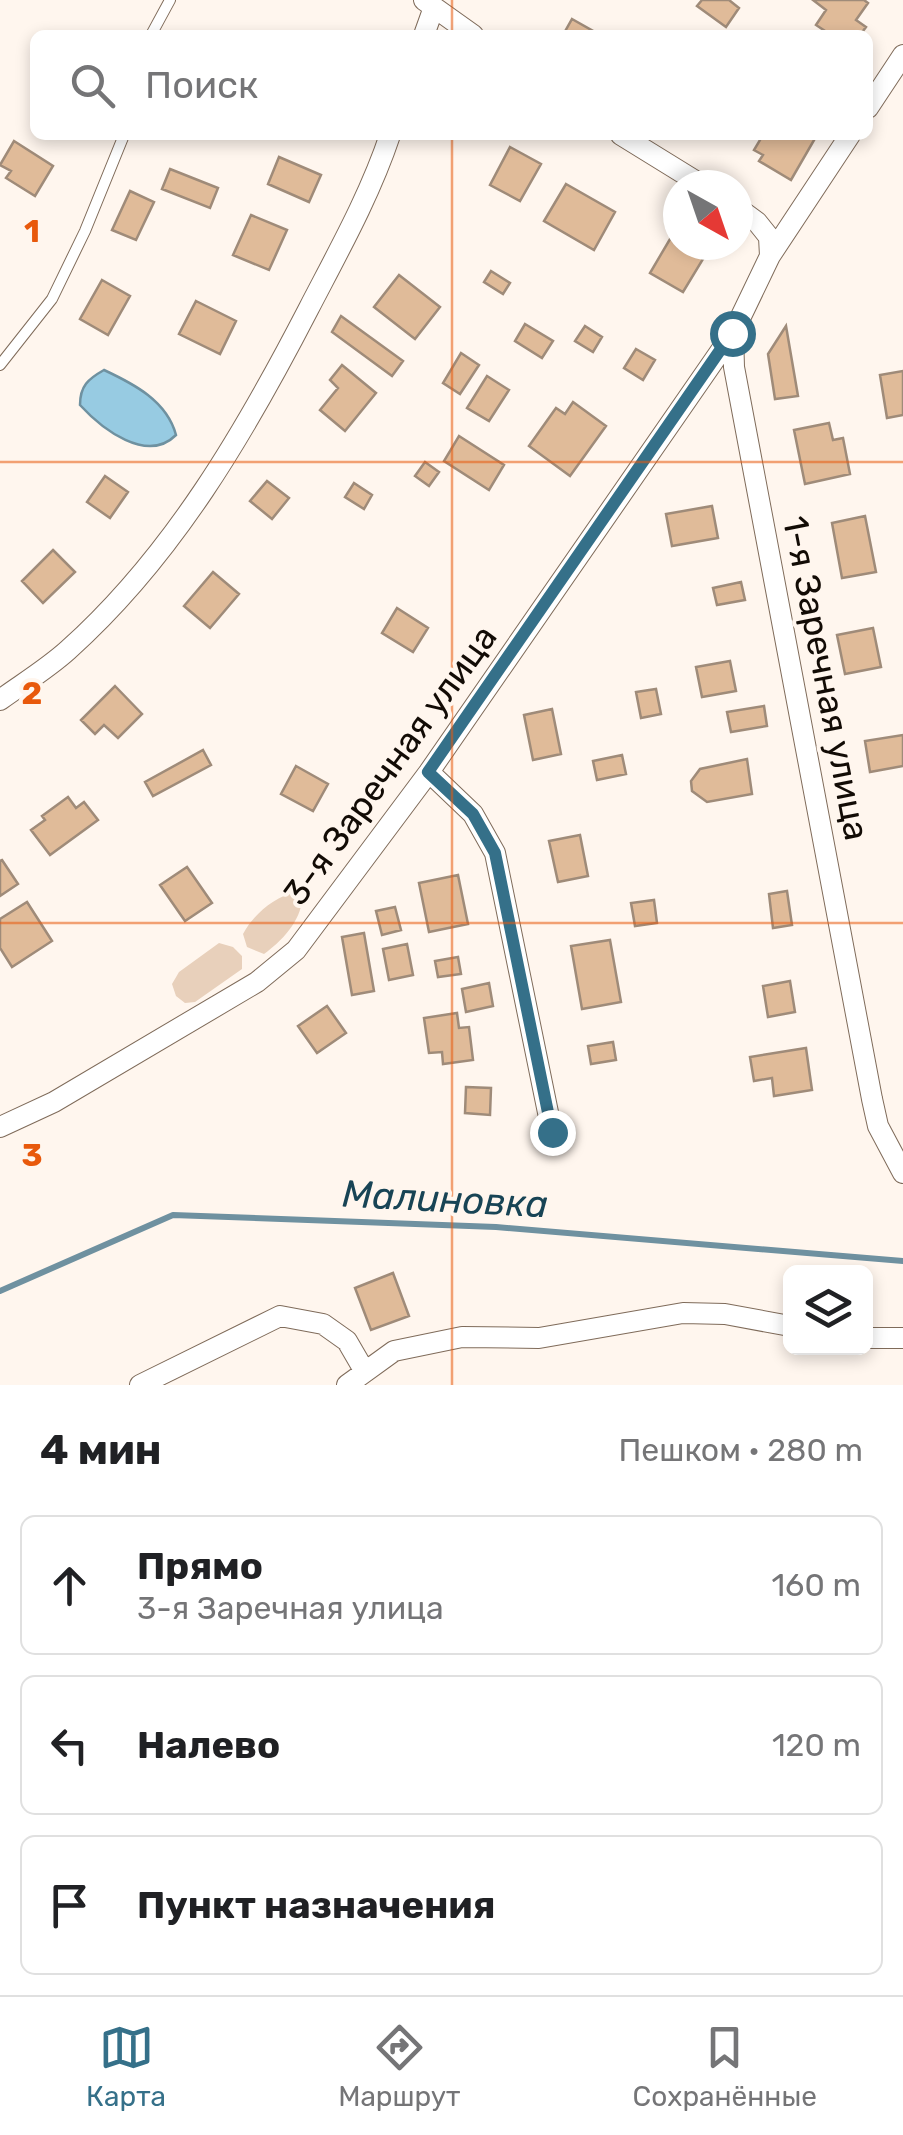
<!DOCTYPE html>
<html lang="ru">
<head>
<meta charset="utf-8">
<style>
  body { margin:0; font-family:Rubik,sans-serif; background:#f2f2f2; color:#202124 }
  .controls { position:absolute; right:30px; bottom:30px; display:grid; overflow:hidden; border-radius:15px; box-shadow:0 5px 15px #0003 }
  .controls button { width:90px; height:90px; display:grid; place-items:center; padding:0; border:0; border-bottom:2px solid #e0e0e0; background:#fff; color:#202124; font:50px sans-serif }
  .compass { position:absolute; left:663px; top:170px; width:90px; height:90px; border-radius:50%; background:#fff; box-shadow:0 5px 15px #0003; rotate:140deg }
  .stop { position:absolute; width:30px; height:30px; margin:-22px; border:8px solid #357089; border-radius:50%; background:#fff }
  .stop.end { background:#357089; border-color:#fff; box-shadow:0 2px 10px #0008 }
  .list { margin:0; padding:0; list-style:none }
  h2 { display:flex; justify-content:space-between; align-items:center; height:130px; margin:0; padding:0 40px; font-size:42px }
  h2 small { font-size:32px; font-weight:400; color:#757577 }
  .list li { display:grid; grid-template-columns:65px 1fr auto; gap:30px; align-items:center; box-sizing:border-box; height:140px; margin:0 20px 20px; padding:0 20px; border:2px solid #e0e0e0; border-radius:15px }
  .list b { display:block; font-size:38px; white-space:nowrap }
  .list p { margin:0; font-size:32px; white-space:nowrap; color:#757577 }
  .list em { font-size:32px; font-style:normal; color:#757577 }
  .icon { flex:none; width:55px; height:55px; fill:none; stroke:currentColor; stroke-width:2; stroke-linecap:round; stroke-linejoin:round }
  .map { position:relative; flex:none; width:903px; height:1385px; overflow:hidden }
  .search { position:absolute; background:#fff; box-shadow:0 5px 15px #0003; left:30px; right:30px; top:30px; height:110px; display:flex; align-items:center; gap:25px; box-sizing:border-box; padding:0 35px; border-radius:15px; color:#757577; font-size:38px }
  .sheet { height:610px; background:#fff }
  nav { display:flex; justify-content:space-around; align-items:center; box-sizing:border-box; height:140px; border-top:2px solid #e0e0e0; background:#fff; font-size:28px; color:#757577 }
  nav a { display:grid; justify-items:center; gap:5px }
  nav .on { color:#357089 }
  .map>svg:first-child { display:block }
  .green { fill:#e8d0bb }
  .water { fill:#97cbe2; stroke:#6f91a0; stroke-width:2.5 }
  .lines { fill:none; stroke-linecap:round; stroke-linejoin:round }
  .stream { stroke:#6f91a0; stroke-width:6 }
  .building { fill:#e0bb99; stroke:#9f8b79; stroke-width:2.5 }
  .service-casing { stroke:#7f6b5a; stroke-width:12 }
  .minor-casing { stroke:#7f6b5a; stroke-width:22 }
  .service { stroke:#fff; stroke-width:10 }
  .minor { stroke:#fff; stroke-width:20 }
  .route { stroke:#357089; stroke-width:12 }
  .grid { fill:none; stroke:#e8590c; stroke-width:2.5; stroke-opacity:0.55 }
  .labels { text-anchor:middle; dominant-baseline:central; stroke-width:8; stroke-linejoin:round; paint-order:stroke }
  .street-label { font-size:35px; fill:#120b05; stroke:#fff6ee }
  .water-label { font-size:38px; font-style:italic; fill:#184455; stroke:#fff6ee }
  .grid-label { font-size:32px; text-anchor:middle; font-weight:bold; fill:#e8590c; stroke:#fff6ee; stroke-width:8; stroke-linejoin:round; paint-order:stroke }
</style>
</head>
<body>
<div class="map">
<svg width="903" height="1385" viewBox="0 0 903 1385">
  <rect width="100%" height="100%" fill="#fff6ee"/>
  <!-- green -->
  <path class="green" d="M296,892l6,7c-1,22 -21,43 -38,55l-17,-7 -4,-13c11,-20 31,-37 53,-42z
    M219,943l14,4 9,9v13l-47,33 -10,1 -9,-7 -4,-12 7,-12z"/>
  <!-- water -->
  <path class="water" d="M104,370c30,14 63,31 72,65 -29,29 -74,-6 -96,-30 0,-19 8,-26 24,-35z"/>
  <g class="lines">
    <!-- stream -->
    <path class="stream" d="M0,1291l173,-76 323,12 407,34"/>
  </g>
  <!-- building -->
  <path class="building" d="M702,0h27l10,8 -13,19 -29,-21z
    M813,0h51l4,3 -12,17 10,7 -6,8h-37l2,-4 -9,-6 10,-15z
    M572,19l21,12 -3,4h-27z
    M763,135h54l-26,45 -32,-19 4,-6 -9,-5z
    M14,141l39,25 -18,30 -29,-18 5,-7 -11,-6z
    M510,147l31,17 -21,37 -30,-16z
    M279,157l42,18 -12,27 -41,-18z
    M170,169l48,19 -8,20 -48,-19z
    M566,184l49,28 -21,38 -50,-29z
    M130,191l24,11 -18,38 -24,-10z
    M251,215l36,15 -18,40 -36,-15z
    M673,234l5,3v8h14l14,9 -23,38 -33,-19z
    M491,271l19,12 -7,11 -19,-12z
    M399,275l41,32 -25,32 -41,-32z
    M102,280l28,16 -22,39 -28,-16z
    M196,301l40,20 -16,33 -41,-20z
    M341,316l62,45 -11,15 -60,-44z
    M525,324l28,17 -11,17 -27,-17z
    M585,326l17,11 -9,15 -18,-11z
    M786,326l12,70 -23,3 -7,-45z
    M636,349l19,11 -12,20 -19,-12z
    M461,353l18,12 -19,29 -17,-11z
    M342,365l34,28 -31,38 -25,-21 18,-22 -8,-8z
    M903,371v44l-16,3 -7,-43z
    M487,376l22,14 -20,31 -22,-13z
    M573,402l33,24 -36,50 -41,-30 27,-38 9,6z
    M829,423l4,17 10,-2 7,36 -45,10 -11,-54z
    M459,436l45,29 -15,25 -45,-29z
    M425,462l14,10 -10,14 -14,-10z
    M105,476l23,16 -18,26 -23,-16z
    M267,481l22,17 -17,21 -22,-18z
    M354,483l18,12 -8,14 -19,-12z
    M712,506l6,32 -46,8 -6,-32z
    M865,516l11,56 -34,6 -10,-55z
    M53,550l22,22 -32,31 -21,-22z
    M213,572l26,22 -29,34 -26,-22z
    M741,582l4,18 -28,5 -4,-17z
    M397,608l31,20 -15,24 -31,-19z
    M873,628l8,39 -36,7 -8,-39z
    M730,661l6,30 -34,6 -6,-30z
    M115,686l27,28 -24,24 -14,-13 -9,9 -14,-14z
    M656,689l5,25 -20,4 -5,-26z
    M764,706l3,20 -36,6 -4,-20z
    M552,709l9,45 -28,6 -9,-45z
    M903,735v31l-33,6 -5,-31z
    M203,750l8,15 -58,31 -8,-14z
    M622,755l4,19 -29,6 -4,-19z
    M747,759l5,35 -45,8 -15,-11 -1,-10 9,-12z
    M296,766l32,18 -15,27 -32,-17z
    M68,797l8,11 8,-6 14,18 -48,35 -19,-25 14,-10 -3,-4z
    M580,835l8,41 -30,6 -9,-41z
    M2,860l16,24 -18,12v-35z
    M187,867l25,36 -27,18 -25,-36z
    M458,875l10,49 -39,8 -10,-49z
    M787,891l5,34 -19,3 -4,-34z
    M654,900l3,23 -22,3 -4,-23z
    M27,902l25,39 -40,26 -12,-19v-29z
    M395,907l6,23 -19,5 -6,-24z
    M364,933l10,58 -22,4 -10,-58z
    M610,940l11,62 -39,7 -11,-63z
    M407,944l6,31 -24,5 -6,-31z
    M458,957l3,17 -23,3 -3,-16z
    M790,981l5,31 -27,5 -5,-31z
    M489,983l4,23 -27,6 -4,-23z
    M327,1006l19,27 -29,20 -19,-27z
    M457,1013l2,15 10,-1 4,33 -30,4 -1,-12 -13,1 -5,-35z
    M613,1042l3,18 -25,4 -3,-18z
    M806,1048l6,42 -38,6 -2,-18 -18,3 -4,-24z
    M466,1087l25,1 -1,27 -25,-2z
    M393,1273l16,43 -38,14 -16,-42z"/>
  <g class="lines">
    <!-- service casing -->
    <g class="service-casing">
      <path id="service" d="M151,35l19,-35
        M0,365l52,-66 33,-68 39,-96"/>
    </g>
    <!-- minor casing -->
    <g class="minor-casing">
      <path id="minor" d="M424,0l49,35
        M424,35l10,-28
        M868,108l35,-53
        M621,135l81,50
        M738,208l19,14 12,15 1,19 -37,77 1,34 138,732 6,27 25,47
        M770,256l80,-121
        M0,700c22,-16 47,-31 68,-50 105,-94 177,-218 241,-342 29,-56 61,-113 81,-173
        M429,772l44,42 22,39 57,279
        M0,1127l54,-25 203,-120 39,-32 133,-178 304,-439
        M866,1338h37
        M140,1385l140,-69 43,8 24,17 18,31
        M347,1385l47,-34 68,-14 77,1 144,-25 42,1 65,12"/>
    </g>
    <!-- service -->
    <use href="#service" class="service"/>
    <!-- minor -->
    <use href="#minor" class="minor"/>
  </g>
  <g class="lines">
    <!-- route -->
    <path class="route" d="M552,1132l-57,-279 -22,-39 -45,-42 304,-439"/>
  </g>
  <!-- grid -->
  <path class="grid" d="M452,0v35M452,135v1250M0,462h903M0,923h903"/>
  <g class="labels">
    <!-- street labels -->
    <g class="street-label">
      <text transform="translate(826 678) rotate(79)">1-я Заречная улица</text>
      <text transform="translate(390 765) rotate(-54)">3-я Заречная улица</text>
    </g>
    <!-- water labels -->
    <g class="water-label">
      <text transform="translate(445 1199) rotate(3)">Малиновка</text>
    </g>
  </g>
  <g class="grid-label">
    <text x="32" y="242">1</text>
    <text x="32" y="704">2</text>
    <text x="32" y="1166">3</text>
  </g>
</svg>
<div class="controls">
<button><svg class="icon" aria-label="layers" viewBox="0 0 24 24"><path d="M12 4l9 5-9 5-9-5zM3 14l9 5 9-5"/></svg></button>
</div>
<svg class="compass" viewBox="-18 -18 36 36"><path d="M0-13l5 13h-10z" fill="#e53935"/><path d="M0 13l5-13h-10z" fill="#757577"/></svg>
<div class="stop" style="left:732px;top:333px"></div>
<div class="stop end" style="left:552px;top:1132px"></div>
<div class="search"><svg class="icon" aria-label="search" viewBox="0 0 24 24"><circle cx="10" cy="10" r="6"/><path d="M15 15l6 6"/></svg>Поиск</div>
</div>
<section class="sheet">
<h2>4 мин<small>Пешком · 280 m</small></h2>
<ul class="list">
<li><svg class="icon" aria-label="ahead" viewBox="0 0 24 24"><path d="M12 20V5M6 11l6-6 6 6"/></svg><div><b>Прямо</b><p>3-я Заречная улица</p></div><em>160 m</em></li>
<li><svg class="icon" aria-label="left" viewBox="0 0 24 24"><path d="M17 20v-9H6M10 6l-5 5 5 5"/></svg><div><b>Налево</b></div><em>120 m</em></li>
<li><svg class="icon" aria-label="arrive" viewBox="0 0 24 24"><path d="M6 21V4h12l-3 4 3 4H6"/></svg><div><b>Пункт назначения</b></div></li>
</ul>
</section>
<nav>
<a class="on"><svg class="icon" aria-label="map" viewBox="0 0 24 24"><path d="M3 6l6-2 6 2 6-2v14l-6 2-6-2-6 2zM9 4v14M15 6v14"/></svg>Карта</a>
<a><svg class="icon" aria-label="directions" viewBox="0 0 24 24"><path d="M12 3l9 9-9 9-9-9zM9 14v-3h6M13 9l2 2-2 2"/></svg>Маршрут</a>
<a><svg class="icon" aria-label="saved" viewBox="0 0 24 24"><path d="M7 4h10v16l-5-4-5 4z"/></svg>Сохранённые</a>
</nav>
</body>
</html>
